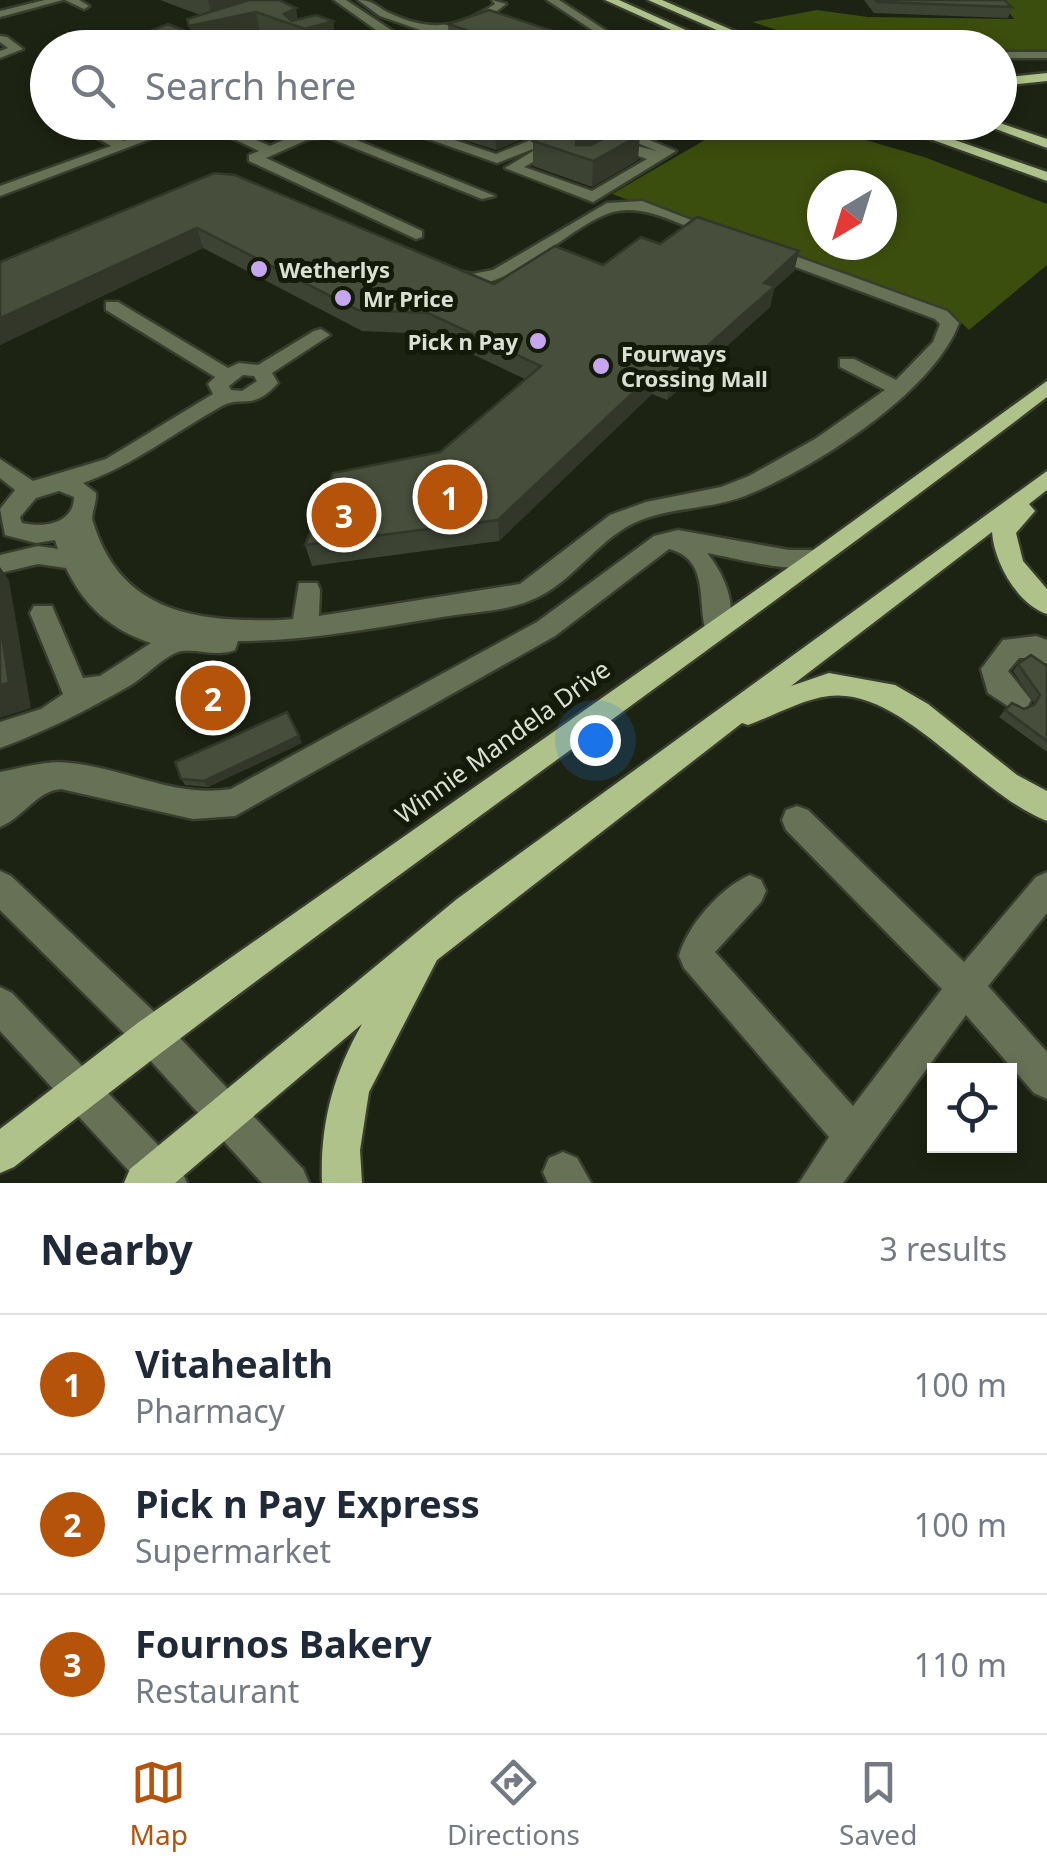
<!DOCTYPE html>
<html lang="en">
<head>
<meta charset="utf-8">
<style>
  body { margin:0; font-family:"Noto Sans",sans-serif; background:#f6f6f7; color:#1f2937 }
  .controls { position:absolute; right:30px; bottom:30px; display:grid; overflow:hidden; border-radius:0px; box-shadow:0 5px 15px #0003 }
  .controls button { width:90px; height:90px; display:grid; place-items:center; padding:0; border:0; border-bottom:2px solid #e0e1e3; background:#fff; color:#1f2937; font:50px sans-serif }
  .compass { position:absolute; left:807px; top:170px; width:90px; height:90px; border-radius:50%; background:#fff; box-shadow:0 5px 15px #0003; rotate:218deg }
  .you { position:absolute; left:595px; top:740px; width:35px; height:35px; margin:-25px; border:8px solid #fff; border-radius:50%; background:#1a73e8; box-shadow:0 0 0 15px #1a73e833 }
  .badge { display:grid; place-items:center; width:65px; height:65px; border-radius:50%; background:#b45309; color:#fff; font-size:32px; font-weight:700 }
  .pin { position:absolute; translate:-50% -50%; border:5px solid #fff; box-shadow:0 2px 10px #0006 }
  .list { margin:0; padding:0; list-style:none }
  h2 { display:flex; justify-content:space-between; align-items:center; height:130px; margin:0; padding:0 40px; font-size:42px }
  h2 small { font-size:32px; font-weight:400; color:#747a83 }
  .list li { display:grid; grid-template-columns:65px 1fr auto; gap:30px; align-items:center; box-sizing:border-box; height:140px; padding:0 40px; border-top:2px solid #e0e1e3 }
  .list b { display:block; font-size:38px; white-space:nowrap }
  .list p { margin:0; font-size:32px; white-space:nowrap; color:#747a83 }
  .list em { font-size:32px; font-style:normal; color:#747a83 }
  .icon { flex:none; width:55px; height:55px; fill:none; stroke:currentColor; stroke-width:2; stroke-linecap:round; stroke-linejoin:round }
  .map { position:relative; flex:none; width:1047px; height:1183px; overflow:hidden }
  .search { position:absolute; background:#fff; box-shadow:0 5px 15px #0003; left:30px; right:30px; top:30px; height:110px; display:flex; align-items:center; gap:25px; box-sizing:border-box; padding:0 35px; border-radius:55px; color:#747a83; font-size:38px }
  .sheet { height:550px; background:#fff }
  nav { display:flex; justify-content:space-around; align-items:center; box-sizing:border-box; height:140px; border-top:2px solid #e0e1e3; background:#fff; font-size:28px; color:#747a83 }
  nav a { display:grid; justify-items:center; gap:5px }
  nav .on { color:#b45309 }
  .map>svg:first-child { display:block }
  .green { fill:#3c4e0e; fill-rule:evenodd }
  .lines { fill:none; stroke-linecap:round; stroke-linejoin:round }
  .minor-casing { stroke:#383d2d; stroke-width:5 }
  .major-casing { stroke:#383d2d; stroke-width:5 }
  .minor { fill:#677156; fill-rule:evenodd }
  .major { fill:#aec28a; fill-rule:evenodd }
  .wall { fill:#3d4333 }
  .shaded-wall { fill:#323729 }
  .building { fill:#474e3b; stroke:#323729; stroke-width:2.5 }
  .poi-dot { fill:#c7a6f0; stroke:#141a08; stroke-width:4 }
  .labels { text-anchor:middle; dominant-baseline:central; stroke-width:10; stroke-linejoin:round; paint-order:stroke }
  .far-poi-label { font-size:22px; font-weight:bold; fill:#dbe0d4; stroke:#141a08; text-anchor:start }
  .street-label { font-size:25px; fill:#dbe0d4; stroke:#141a08 }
</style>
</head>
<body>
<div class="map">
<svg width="1047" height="1183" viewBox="0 0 1047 1183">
  <rect width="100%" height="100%" fill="#1d2312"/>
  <!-- green -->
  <path class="green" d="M1000,0h47v56h-47v-8l-169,-1 -79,-25 65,-12 51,7 146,2z
    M734,123h73l117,34 123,47v61l-78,65 -15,-14 -342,-122zM822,185h60v60h-60z"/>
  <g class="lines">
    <!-- minor casing -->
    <g class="minor-casing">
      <path id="minor" d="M45,0h18l-63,17v-6z
        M65,0h14l10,6 -5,3z
        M334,0h12l60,40 20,-8 -46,-16 -22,-16c14,0 18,6 29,12 41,20 70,17 108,-8l-3,-4 14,4 -13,10 -78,34h-24l5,-4z
        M547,0h12l63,41 -7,7h-12l6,-7z
        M0,36l7,1 16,12 -23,9v-7l8,-3 -8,-6z
        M236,43l9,5h-14z
        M1000,52h47v6h-47z
        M70,122h17l37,19 51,-19h20l-195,74v-10l111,-40z
        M198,122h18l54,24 31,-14 28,-3 166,67 -13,3 -155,-62 -18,2 -43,19 156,73v6l-6,2 -167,-78v-6l10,-4z
        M380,122h21l95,32 62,-25 3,-7h13l-6,13 -25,10h10v6l-29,16 68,24 55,-32 -50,-17v-6l60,15 -71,-29h20l70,29 -83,51 -88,-34 38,-23 -46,18z
        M642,201l88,34 -8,5c-32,-9 -70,-35 -104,-29 -48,7 -123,106 -180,63l9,-5 25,5 21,-4 114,-67z
        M758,247h12l177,64 12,12c-26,70 -146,146 -214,173 -34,13 -71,11 -104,24 -41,16 -64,58 -103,77 -29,15 -64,14 -96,20 -68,11 -135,24 -204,24l-3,9c-18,7 -35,-1 -53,1 -15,2 -37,26 -51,34 -44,25 -82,45 -131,63v-26l41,-13 22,-15 -33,-81 4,-7h18l31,72 17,-2 51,-33c-40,-13 -67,-37 -85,-75l-28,-4 -38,9v-18l38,-9 20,3 -3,-9 -19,3 -31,-8 -5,-26 15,-19 -15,-12v-19l33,22 73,-22 107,-65 -5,-10 7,-7 -109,-67v-8h12l110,66 11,-5 19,2 56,-34 7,-2 9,6 -58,38 6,10c-26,29 -36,12 -56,23 -47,26 -88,59 -139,77l13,10c1,10 -6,22 -3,29 28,92 105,100 188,98l12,-1 6,-36h18l3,7 -1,26 201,-32 90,-69 36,-13 75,-15 28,-11 66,-37 70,-49 -45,-23v-8h14l42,21 37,-38 7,-18 -5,-5 -177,-66zM243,375l11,1 3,5 -15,10 -11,-1 -2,-4zM59,491l15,6c0,27 -31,31 -52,26l-2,-6 16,-19z
        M678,530l111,20h29l12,9c-14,22 -98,-2 -123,-6 18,22 32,55 19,82h-18c-13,-26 5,-75 -39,-86l-114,87 -320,180 -42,3 -132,-30c-25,2 -38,29 -61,38v-55c23,-4 46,-12 70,-9 55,5 104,35 161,26l306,-167 117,-86z
        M1036,636l11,4v24l-14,-6h-14l-11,13 23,29 -4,8 -10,4 -29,-19 -7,-24 22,-29z
        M797,806l11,4 156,152 72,-85 11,-5v41l-59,73 59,66v47l-13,-6 -68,-78 -123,168h-44l30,-46 -145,-169 -5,-12c8,-30 42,-69 71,-81l11,5 5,11 -5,11 -46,50 138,154 89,-117 -156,-159 -4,-10 4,-10z
        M0,871l11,5 154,146 138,147 6,14h-47l-123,-135 -139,-138z
        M0,987l12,6 169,176 6,14h-47l-140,-152z
        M563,1152l14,6 14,25h-43l-5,-11 6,-14z"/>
    </g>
    <!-- major casing -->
    <g class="major-casing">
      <path id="major" d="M605,0h14l80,36 -10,2z
        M648,0h14l112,48h-16z
        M1047,73v8l-47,5v-8z
        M883,122h20l144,50v9z
        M977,122h20l50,17v9z
        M1047,381v16c-341,261 -696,504 -1033,770l-14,6v-44l139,-107 670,-469z
        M1047,471v19l-18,14 6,7 -19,22 7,28 24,28v25c-30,-10 -53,-52 -55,-82l-201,154 38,-13 66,12 33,19 89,71 30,16v30c-71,-27 -145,-134 -218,-125 -26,3 -56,20 -81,29l-6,-2 -305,237 -68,132 -9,58 2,33h-40c-2,-59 11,-108 40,-159l-187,159h-51l6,-14 327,-270z"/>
    </g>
    <!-- minor -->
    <use href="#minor" class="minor"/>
    <!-- major -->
    <use href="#major" class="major"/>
  </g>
  <!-- wall -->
  <path class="wall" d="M160,0h119l19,20 35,1 3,21 -18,6h-17l-41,-16 -46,11 12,5h-102l-2,-6 69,-9 9,-18z
    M864,0h140l8,7 -4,11 -134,-5z
    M448,24l157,24h-150l-6,-3z
    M408,122h148v3l-60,25z
    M556,122h43l-1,20 40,18 -46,27 -59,-21v-25l22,-11z
    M214,173l280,111 109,-19 57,-21 139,7 -5,20 -20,18 -4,18 -103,93 -15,-6 -153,147 -187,25 -7,-21 135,-93 85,-73 -95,-45 -68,-3 -159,-83 -203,97v-83z
    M1018,664l29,2v86l-48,-35 6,-7 19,-1 8,-3 2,-4 -21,-31z
    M302,743l-94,44 -23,-2 -4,-6z"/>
  <!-- shaded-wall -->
  <path class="shaded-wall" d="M208,0h43l-38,20z
    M296,8l3,19 -15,-13z
    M256,12l4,20 -65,15 -6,-21z
    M333,21l3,21 -18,6h-10l-3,-19z
    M503,122h53v3l-60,25 -1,-25z
    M597,122h2l-2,24 -21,10 1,-23z
    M640,135l-2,25 -46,27 1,-26z
    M197,228l6,20 -203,97v-27z
    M799,251l-5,20 -20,18 -4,18 -103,93 3,-21 94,-96z
    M655,372l-3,22 -153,147 -1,-21z
    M0,567l9,13 22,128 -31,10z
    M299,736l3,7 -94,44 -4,-6z"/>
  <!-- building -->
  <path class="building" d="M249,0h30l17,8 -12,6 8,7 24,-6 17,6 -28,8 -49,-17 -67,14 -2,-7z
    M875,0h129l8,7 -135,-5z
    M489,10l116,38h-87l-70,-24z
    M168,24l58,24h-91l-13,-6z
    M556,122h41l-20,11 -1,12h15l31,-16 18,6 -47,26 -60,-20 22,-11z
    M214,173l21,2 259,109 61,-38 48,19 38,-28 19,7 37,-27 102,34 -35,32 11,3 -105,93 -15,-7 -157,148 -193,25 28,-72 107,-21 101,-86 -113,-53 -70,-3 -161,-82 -197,90v-56z
    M0,621l9,62 -9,2z
    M1031,655l16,11v75l-42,-31 7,-7 12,6 10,-4 6,-10 -22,-31z
    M287,712l12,24 -95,45 -23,-2 -6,-17z"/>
  <!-- markers -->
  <g class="poi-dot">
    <circle cx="259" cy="269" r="10"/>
    <circle cx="343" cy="298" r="10"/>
    <circle cx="538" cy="341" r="10"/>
    <circle cx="601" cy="366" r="10"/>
  </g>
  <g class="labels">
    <!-- far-poi labels -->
    <g class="far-poi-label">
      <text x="279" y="269">Wetherlys</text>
      <text x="363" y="298">Mr Price</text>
      <text x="518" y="341" text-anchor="end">Pick n Pay</text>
      <text x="621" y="353">Fourways<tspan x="621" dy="25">Crossing Mall</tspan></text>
    </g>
    <!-- street labels -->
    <g class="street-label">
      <text transform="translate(502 741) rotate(-36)">Winnie Mandela Drive</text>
    </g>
  </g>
</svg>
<div class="controls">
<button><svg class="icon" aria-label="locate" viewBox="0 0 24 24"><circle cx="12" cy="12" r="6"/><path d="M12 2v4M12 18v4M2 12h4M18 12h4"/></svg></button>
</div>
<svg class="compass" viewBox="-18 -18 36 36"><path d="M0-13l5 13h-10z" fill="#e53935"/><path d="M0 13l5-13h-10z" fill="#747a83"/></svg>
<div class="you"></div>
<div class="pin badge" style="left:450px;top:497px">1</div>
<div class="pin badge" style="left:213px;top:698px">2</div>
<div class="pin badge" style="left:344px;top:515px">3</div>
<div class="search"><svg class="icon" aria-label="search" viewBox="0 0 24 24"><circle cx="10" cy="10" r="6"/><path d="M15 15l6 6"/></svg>Search here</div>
</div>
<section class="sheet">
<h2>Nearby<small>3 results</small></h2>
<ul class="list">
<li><span class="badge">1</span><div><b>Vitahealth</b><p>Pharmacy</p></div><em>100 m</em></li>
<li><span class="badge">2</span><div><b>Pick n Pay Express</b><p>Supermarket</p></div><em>100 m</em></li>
<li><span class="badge">3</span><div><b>Fournos Bakery</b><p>Restaurant</p></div><em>110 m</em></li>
</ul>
</section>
<nav>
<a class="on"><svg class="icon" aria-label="map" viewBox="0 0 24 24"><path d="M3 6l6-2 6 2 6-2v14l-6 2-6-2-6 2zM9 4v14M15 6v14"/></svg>Map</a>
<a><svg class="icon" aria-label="directions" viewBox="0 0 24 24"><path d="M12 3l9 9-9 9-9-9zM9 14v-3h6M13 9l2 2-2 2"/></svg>Directions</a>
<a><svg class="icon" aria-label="saved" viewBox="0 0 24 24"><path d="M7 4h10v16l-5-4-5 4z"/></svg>Saved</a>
</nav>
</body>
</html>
